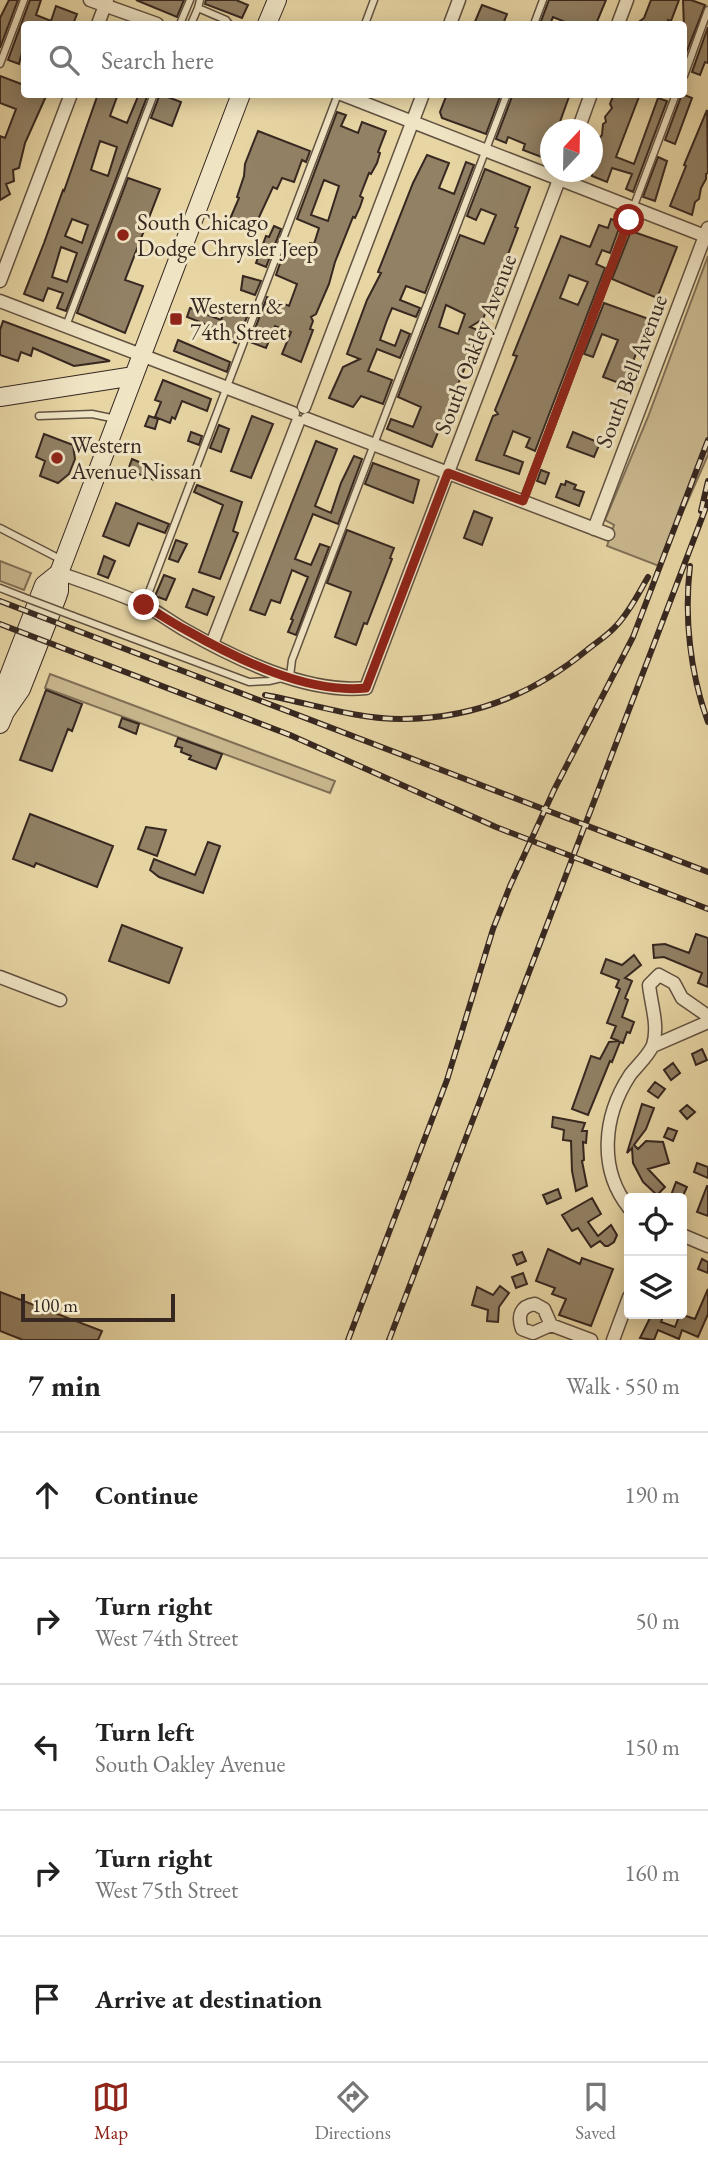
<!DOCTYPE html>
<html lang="en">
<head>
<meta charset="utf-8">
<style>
  body { margin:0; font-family:"EB Garamond",serif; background:#f2f2f2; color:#222 }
  .controls { position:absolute; right:21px; bottom:21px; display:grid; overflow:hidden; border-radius:7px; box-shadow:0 4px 18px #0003 }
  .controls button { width:63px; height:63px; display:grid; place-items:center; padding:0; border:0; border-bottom:2px solid #e0e0e0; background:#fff; color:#222; font:35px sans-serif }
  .compass { position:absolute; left:540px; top:119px; width:63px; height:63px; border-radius:50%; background:#fff; box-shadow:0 4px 18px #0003; rotate:22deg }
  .scale { position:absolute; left:21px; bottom:18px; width:154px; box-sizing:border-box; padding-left:7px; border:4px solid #362720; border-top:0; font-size:19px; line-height:24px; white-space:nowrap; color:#362720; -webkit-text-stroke:5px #efe4c4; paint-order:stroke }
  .stop { position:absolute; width:21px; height:21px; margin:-16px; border:5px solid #8f2418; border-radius:50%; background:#fff }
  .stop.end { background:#8f2418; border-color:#fff; box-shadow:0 2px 7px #0008 }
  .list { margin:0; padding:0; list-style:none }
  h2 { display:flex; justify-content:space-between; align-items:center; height:91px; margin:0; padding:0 28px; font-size:30px }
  h2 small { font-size:23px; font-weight:400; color:#767676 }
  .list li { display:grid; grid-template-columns:46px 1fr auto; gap:21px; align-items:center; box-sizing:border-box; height:126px; padding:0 28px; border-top:2px solid #e0e0e0 }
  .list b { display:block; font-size:26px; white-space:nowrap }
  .list p { margin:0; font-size:23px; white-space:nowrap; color:#767676 }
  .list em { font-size:23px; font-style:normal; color:#767676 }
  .icon { flex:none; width:38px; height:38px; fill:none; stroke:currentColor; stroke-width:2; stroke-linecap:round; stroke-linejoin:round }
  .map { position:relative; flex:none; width:708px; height:1340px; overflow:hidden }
  .search { position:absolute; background:#fff; box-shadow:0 4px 18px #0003; left:21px; right:21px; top:21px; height:77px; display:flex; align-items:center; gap:18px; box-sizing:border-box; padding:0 24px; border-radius:7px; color:#767676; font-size:26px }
  .sheet { height:721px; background:#fff }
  nav { display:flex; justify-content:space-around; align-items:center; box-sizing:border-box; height:98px; border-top:2px solid #e0e0e0; background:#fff; font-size:19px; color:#767676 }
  nav a { display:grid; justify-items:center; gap:4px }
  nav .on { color:#8f2418 }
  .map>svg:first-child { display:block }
  .green { fill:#c9b78e; stroke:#806f57; stroke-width:2 }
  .building { fill:#928165; stroke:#362720; stroke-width:2; fill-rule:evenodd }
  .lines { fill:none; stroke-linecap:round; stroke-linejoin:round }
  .lane-casing { stroke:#625241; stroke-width:9 }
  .street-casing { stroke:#625241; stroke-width:15 }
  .secondary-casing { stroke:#362720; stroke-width:20 }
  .lane { stroke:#efe4c4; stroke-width:6 }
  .street { stroke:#efe4c4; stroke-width:12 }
  .secondary { stroke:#efe4c4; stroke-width:18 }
  .rail-casing { stroke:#362720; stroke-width:6 }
  .rail { stroke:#efe4c4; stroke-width:3.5; stroke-dasharray:10; stroke-linecap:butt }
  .lane-bridge-casing { stroke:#625241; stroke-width:9; stroke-linecap:butt }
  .lane-bridge { stroke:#efe4c4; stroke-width:6 }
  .route { stroke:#8f2418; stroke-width:9 }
  .poi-dot { fill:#8f2418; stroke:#efe4c4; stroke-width:2.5 }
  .labels { text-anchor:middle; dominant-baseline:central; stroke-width:6; stroke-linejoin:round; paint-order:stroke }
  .poi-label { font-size:23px; fill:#362720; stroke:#efe4c4; text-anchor:start }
  .street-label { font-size:23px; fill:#362720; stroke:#efe4c4 }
</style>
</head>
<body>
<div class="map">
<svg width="708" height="1340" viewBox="0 0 708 1340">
  <rect width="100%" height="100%" fill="#e7d5a4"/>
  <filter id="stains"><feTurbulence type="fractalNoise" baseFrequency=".00286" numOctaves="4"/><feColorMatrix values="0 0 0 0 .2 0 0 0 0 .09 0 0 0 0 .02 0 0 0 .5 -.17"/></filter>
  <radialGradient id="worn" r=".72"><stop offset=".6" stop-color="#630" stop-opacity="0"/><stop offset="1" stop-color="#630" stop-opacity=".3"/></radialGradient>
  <!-- green -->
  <path class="green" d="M708,256v199l-49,111 -52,-20 7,-21 -9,-5 43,-103z
    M0,561l31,12 -7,17 -24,-9z
    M50,674l285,107 -5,12 -285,-105z"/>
  <!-- building -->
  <path class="building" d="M9,0h9l-18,48v-30z
    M30,0h11l-5,15 15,6 5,-15 21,8 -4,10h-49v21l-5,19 -11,-4z
    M136,0h48l-7,17z
    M206,0h30l12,5 -6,13 -37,-14z
    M549,0h57l-10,24h-29l1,-1 -15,-6 -3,7h-10z
    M651,0h28l-8,21 -3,-1 -1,4h-31l8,-6z
    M683,0h8l14,5 -20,51z
    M482,5l25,9 -4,10h-29z
    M708,27v36l-3,-1 -5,13 -8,-3z
    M0,76l24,9v9h23l-22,49 -6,25 -6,2 1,11 -8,3 4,10 -10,6v-64l5,2 11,-29 -16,-6z
    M98,94h20l-8,22 17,7 12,-29h9l-82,217 -9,-3 6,-15 -15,-5 -5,13 -19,-7 20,-51 19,-53 1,1zM100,141l17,6 -9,29 -17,-6zM72,219l16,6 -6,18 -17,-7zM61,247l16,6 -10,29 -15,-5z
    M160,94l21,8 -9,24 -21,-8z
    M447,94h54l-15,40 -44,-16 -2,-6z
    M513,94h57l-13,36h-7v11l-6,17 -21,-8 2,-6 -17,-7 -2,6 -10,-4z
    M614,94h26l-24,63 18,7 24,-66 9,3 -34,91 -7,-3 6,-15 -20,-6 -5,14 -15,-6v-25l4,-3 -1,-5 7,-8 1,-11 3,-2 -1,-5 7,-9 -2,-4z
    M682,94l10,4 -17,46 -10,-4z
    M707,110l1,63 -2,1v5l-5,9 -2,11 -4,3 -3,13 -22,-9 16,-40 -2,-1z
    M337,112l9,3 -5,11 17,7 4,-11 24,9 -8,21 2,1 -3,10 -6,11 -2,-1 -9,23 3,2 -3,9 -5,11 -2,-1 -18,45 -6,22 -13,30 -5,3 2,4 -3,8 3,1 -12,32 -19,-8 9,-22 -16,-6 -9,22 -16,-6 17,-45 22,9 8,-22 -21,-9 11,-32 20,8 3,-8 4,1 5,-16 -22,-9zM324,180l15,6 -11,35 -17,-6z
    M258,131l52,20 -4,11 -4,-2 -8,22 -12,-4 -5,11 -4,-2 -19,41 -24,-9 9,-21 -2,-1 7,-21 1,-12z
    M427,155l22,8 -10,25 15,6 12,-32 8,3 -49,128 -19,-7 -6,14 20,8 -4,9 -24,-9 -5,12 -7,20 15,6 6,-16 9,4 -10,24 -23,-9 -9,22 24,9 -9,24 -22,-8 -8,11 -24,-9 14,-31 17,-8 -13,-5 20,-54 14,-27 -3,-1 35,-89z
    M658,157l9,4 -12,40 -12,-4z
    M485,169l45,18 -15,40 3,1 -30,79 -5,12 -13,8 10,4 -48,116 -45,-18 4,-10 22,8 8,-20 -23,-10 62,-162 24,9 12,-29 -15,-6 -5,11 -9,-4zM446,305l19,9 -7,20 -19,-7z
    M128,178l32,11 -35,91 18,6 -18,47 -48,-20z
    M611,219l10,4 -11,30 -8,-3 -6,14 9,4 -70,183 -9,-4 4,-9 -17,-7 -9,24 19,7 -4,12 -43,-14 17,-44 5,-2 -3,-4 22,-54 -4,-1 48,-119 29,11 9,-22 9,3zM569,275l19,7 -10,23 -18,-7z
    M274,226l7,3 -15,38 -10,-4 10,-27 3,1z
    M631,231l46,16 -20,51 -45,-19z
    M243,276l18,5 -6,14 -14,-5z
    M604,303l45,16 -21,56 3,1 -4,10 -24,-9 15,-37 -16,-6 -9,23 -9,-3z
    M190,308l31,12 5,-12 21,9 -11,26 -15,-5 2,-7 -36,-14z
    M3,321l107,40 -36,5 -41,-18 -2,8 -10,-4 -3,9 -18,-6v-25z
    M178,340l52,22 -3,10 -53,-21z
    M163,380l48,19 -4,12 -25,-10 -7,18 -3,-2 -2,6 -15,-6 6,-15 -6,-2z
    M149,416l9,3 -3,10 -10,-3z
    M252,416l21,8 -22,54 -20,-7z
    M219,425l10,4 -8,23 -11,-4z
    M191,432l11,4 -3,9 -11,-4z
    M573,432l27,11 -6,14 -27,-10z
    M44,434l29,11 2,14 -6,15 -11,9 -18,-7 5,-15 -9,-4z
    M316,441l21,8 -22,57 16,7 10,-30 13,-27 8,3 -24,65 -25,-10 -18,45 16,6 9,-21 9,3 -33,88 -8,-3 5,-12 -2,-1 17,-42 -16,-7 -12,33 -9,-3 -6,15 -15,-5z
    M132,459l26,11 -4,10 -26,-10z
    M373,463l46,17 -6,23 -48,-19z
    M541,470l8,3 -4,11 -8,-3z
    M566,481l10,4 -2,4 10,3 -5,14 -23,-9 5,-13 4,1z
    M197,485l45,17 -9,29 5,2 -18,46 -21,-7 24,-67 -29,-13z
    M116,503l53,21 -4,9 -27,-10 -9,23 -26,-10z
    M474,511l18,7 -10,27 -18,-7z
    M347,530l47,18 -4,10 2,1 -25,65 -3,-1 -8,22 -21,-8 16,-45 -24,-9z
    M176,540l11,4 -9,18 -9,-3z
    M104,556l11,5 -7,17 -10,-4z
    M164,575l11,4 -9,21 -11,-4z
    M193,589l21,8 -7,18 -21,-8z
    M46,690l36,14 -10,27 -4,-2 -16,42 -32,-11z
    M122,718l17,6 -3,10 -17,-7z
    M178,738l44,16 -6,15 -27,-10 2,-3 -10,-4 1,-4 -7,-2z
    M30,814l83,32 -16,41 -61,-24 -2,4 -21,-8z
    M146,827l20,3 -9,26 -19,-7z
    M208,842l12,4 -17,47 -44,-16 -9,-7 4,-11 41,16z
    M122,925l60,23 -13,35 -60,-22z
    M696,934l12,4v49l-10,-4 4,-10 -38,-16 -10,1 -1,-13 12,-1 24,9z
    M634,955l7,10 -16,13 7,3 -7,17 3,2 -6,17 12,5 -4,11 -3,-1 -4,11 -3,-1 -8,20 -2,-1 -22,54 -16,-6 19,-53 9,3 9,-17 10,-1 -8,-3 5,-12 -9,-3 13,-34 -4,-2 3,-7 -18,-7 5,-14 16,6z
    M702,1049l5,11 -11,5 -4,-11z
    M673,1063l7,10 -9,7 -7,-10z
    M655,1082l10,7 -7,9 -10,-7z
    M642,1104l12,4 -8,21 -12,16 4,4 8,-8 17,1 6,21 -21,6 17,18 -8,8 -14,-13 -10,-19 -1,-15 -5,5z
    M687,1105l8,7 -8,7 -7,-8z
    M553,1117l32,6 -3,8h5l-1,12 -3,-1 1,18 -2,1 5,25 -11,5 -4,-20 -1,-30 -8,-1 1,-10 -12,-3z
    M668,1128l9,3 -4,10 -9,-4z
    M697,1163l11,4v11l-14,-6z
    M676,1182l11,5 -5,11h-12z
    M707,1186h1v30l-11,-4z
    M558,1189l3,9 -14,6 -4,-9z
    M592,1198l9,16 -13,8 10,14 13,-11 6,10 -3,7 -6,4h-3l-5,-5 -9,6 -13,-19 -6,3 -10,-16z
    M548,1249l32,15 2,-6 31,11 -22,57 -32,-11 7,-16 -14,-5 3,-6 -19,-7z
    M522,1252l4,9 -9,4 -4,-10z
    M702,1259l6,3v11l-10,-4z
    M523,1273l4,11 -11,4 -4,-11z
    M500,1286l9,7 -10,14 -1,15 -11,-1 1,-11 -16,-5 5,-18 16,8z
    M708,1289v25l-10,23 -16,-7 -3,9 -21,-9 -4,10 -14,-2 12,-24 11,3 -2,5 14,5 5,-13 15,5z
    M0,1292l102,39 -4,9h-75l-23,-9z"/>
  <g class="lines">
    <!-- lane casing -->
    <g class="lane-casing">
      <path id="lane" d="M200,0l-2,8 28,12 3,4
        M180,24l10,-24
        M191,24l7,-16
        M365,24l9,-24
        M534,24l9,-24
        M0,64l24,-64
        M684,76l24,-66
        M66,326l88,-232
        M39,416l53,-2 24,5
        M523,501l153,-407
        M0,528l60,31
        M0,588l23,9
        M144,605l194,-511
        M73,616l176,66 20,-1 21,-5 2,-16 215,-566"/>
    </g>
    <!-- street casing -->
    <g class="street-casing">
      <path id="street" d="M90,0l67,24
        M98,24l9,-24
        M450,24l9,-24
        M618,24l9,-24
        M341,94l364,142
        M578,130l13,-36
        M0,281l71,-187
        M0,301l293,112
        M304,407l119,-313
        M307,419l301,115
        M594,529l114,-301
        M59,573c28,10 57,19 85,32 14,7 27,17 41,25 51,29 122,64 181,58l196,-516
        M212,644l86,-222
        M0,977l60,23
        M653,1046l55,-24
        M629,1208c-31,-39 -26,-92 1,-133 7,-9 19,-20 23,-30 6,-19 -2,-41 -4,-60l10,-10 15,8 8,15 26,18
        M682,1235l26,11
        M535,1304l9,5 7,16 -18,8 -11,-4c-5,-14 -1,-23 13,-25z
        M551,1325l40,15
        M613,1340l16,-43"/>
    </g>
    <!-- secondary casing -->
    <g class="secondary-casing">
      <path id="secondary" d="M267,24l10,-24
        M0,397l134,-21
        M5,712l1,-28 38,-99 15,-12
        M0,724l5,-12 16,-23 36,-92 2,-6v-18l182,-479"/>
    </g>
    <!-- lane -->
    <use href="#lane" class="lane"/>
    <!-- street -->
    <use href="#street" class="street"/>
    <!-- secondary -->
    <use href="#secondary" class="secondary"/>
    <!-- rail casing -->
    <g class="rail-casing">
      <path id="rail" d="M701,511l7,-30
        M690,566c-6,51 0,107 18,156
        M0,601l708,271
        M0,624l290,111 206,92 212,82
        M265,695c45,8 90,24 136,24 70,0 133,-25 186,-69 10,-8 21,-15 29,-24 14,-15 22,-32 32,-49
        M348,1340l99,-260 46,-151 17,-43 44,-96 79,-153 75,-197
        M389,1340l319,-838"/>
    </g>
    <!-- rail -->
    <use href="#rail" class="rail"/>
    <!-- lane-bridge casing -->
    <g class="lane-bridge-casing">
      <path id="lane-bridge" d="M23,597l50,19"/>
    </g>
    <!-- lane-bridge -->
    <use href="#lane-bridge" class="lane-bridge"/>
  </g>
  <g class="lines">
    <!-- route -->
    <path class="route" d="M144,605c14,8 28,18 42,25 51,29 121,64 180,58l82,-215 75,28 106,-281"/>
  </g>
  <!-- markers -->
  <g class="poi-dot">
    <circle cx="123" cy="235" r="7"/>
    <rect x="169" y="312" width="14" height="14" rx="3.5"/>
    <circle cx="57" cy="458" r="7"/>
  </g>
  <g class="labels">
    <!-- poi labels -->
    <g class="poi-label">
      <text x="137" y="222">South Chicago<tspan x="137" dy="26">Dodge Chrysler Jeep</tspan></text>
      <text x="190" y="306">Western &amp;<tspan x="190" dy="26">74th Street</tspan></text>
      <text x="71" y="445">Western<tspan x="71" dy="26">Avenue Nissan</tspan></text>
    </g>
    <!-- street labels -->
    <g class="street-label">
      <text transform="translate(475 344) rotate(-69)">South Oakley Avenue</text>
      <text transform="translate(631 371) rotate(-69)">South Bell Avenue</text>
    </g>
  </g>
  <rect width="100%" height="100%" filter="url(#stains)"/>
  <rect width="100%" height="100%" fill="url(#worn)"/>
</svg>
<div class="controls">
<button><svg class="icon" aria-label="locate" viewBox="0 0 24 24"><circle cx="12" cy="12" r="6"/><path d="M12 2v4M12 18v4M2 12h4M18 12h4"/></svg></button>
<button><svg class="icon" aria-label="layers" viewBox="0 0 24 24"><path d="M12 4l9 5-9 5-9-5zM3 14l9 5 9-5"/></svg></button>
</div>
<svg class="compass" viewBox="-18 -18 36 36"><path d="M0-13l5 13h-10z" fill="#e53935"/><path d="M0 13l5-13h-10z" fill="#767676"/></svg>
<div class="scale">100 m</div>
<div class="stop" style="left:629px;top:220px"></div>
<div class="stop end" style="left:144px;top:605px"></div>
<div class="search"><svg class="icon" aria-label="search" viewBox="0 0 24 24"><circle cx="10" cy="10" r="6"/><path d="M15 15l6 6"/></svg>Search here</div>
</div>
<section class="sheet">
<h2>7 min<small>Walk · 550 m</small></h2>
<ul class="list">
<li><svg class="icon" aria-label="ahead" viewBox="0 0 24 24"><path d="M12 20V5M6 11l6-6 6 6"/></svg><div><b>Continue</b></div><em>190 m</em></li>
<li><svg class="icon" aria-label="right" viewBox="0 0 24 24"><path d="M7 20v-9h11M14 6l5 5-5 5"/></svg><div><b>Turn right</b><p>West 74th Street</p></div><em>50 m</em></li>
<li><svg class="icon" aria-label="left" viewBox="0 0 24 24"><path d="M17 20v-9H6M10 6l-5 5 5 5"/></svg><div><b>Turn left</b><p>South Oakley Avenue</p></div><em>150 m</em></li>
<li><svg class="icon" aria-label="right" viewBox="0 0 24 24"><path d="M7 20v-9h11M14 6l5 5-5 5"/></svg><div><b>Turn right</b><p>West 75th Street</p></div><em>160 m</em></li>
<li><svg class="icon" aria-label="arrive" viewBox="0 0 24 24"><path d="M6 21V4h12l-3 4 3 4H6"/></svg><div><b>Arrive at destination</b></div></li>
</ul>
</section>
<nav>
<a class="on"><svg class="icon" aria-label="map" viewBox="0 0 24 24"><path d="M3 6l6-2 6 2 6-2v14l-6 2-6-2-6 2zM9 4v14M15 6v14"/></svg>Map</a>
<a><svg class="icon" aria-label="directions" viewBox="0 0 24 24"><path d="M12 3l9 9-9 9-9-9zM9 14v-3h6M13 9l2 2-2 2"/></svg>Directions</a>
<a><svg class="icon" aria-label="saved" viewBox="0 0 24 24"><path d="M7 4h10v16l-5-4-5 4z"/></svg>Saved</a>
</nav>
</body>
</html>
